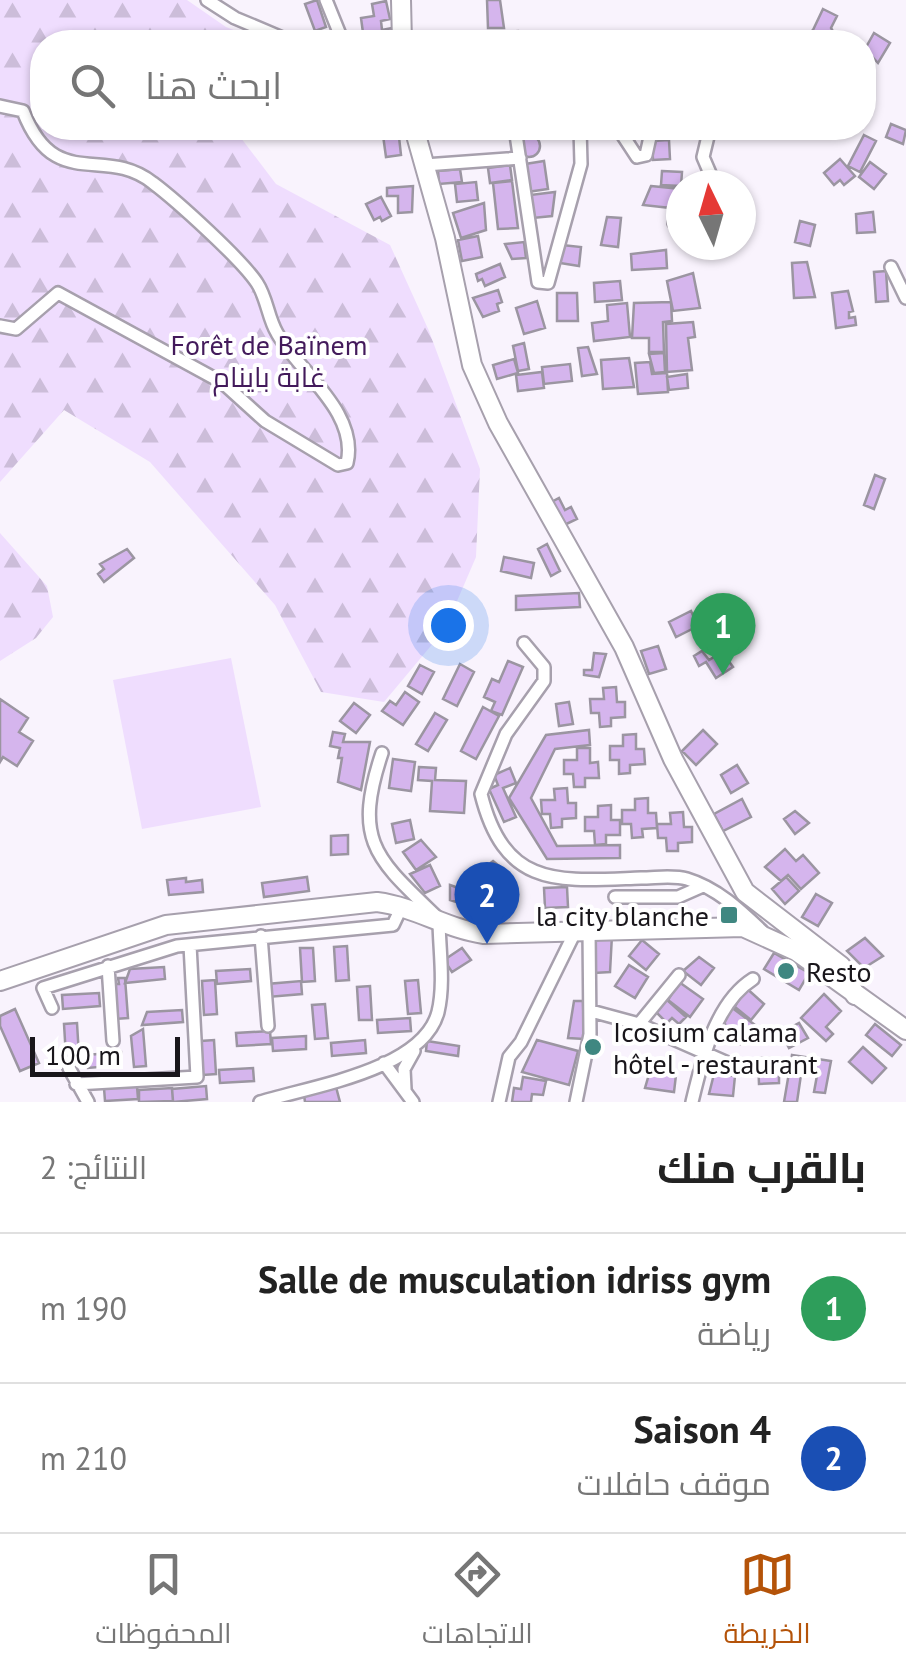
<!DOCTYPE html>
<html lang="ar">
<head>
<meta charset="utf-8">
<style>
  body { margin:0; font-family:"PT Sans",Cairo,sans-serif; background:#f6f6f6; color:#222; direction:rtl }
  .compass { position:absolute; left:666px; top:170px; width:90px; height:90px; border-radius:50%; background:#fff; box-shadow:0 2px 8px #0004; rotate:355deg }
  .scale { position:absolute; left:30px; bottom:25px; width:150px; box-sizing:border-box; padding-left:10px; border:5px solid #19161b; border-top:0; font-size:28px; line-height:35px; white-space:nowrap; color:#19161b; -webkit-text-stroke:8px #fff; paint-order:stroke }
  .you { position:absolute; left:448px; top:625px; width:35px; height:35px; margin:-25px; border:8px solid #fff; border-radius:50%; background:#1a73e8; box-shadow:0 0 0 15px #1a73e833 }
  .badge { display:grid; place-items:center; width:65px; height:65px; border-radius:50%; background:#b45309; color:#fff; font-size:32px; font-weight:700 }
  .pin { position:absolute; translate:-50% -82px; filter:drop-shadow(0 2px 5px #0008) }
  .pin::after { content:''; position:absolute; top:52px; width:35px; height:30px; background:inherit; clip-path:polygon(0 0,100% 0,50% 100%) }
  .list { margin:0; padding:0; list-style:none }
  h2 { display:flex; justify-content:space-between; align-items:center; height:130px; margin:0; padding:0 40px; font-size:42px }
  h2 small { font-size:32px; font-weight:400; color:#767676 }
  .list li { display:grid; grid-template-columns:65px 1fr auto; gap:30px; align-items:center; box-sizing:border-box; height:150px; padding:0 40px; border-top:2px solid #e0e0e0 }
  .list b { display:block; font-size:38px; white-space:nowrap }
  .list p { margin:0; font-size:32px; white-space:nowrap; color:#767676 }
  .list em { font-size:32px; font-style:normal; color:#767676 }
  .icon { flex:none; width:55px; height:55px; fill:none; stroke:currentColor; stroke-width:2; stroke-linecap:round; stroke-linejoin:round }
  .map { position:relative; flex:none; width:906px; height:1102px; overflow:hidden; direction:ltr }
  .search { position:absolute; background:#fff; box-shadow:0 2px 8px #0004; left:30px; right:30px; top:30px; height:110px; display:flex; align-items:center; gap:25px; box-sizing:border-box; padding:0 35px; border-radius:40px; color:#767676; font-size:38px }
  .sheet { height:430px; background:#fff }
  nav { display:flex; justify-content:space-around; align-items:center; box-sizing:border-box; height:140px; border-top:2px solid #e0e0e0; background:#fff; font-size:28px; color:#767676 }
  nav a { display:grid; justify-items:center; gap:5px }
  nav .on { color:#b45309 }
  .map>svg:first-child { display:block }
  .green { fill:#efddfe }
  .forest { fill:url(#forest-firs) }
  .building { fill:#d5b5ed; stroke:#9b95a1; stroke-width:2.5 }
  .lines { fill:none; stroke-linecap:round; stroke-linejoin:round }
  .street-casing { stroke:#a7a0ad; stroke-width:16 }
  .secondary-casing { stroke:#a7a0ad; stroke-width:22 }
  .primary-casing { stroke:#a7a0ad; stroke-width:22 }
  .street { stroke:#fff; stroke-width:11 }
  .secondary { stroke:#fff; stroke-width:18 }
  .primary { stroke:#fff; stroke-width:18 }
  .poi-dot { fill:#3f8781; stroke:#fff; stroke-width:4 }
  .labels { text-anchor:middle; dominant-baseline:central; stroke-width:8; stroke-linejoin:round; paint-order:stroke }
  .park-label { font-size:28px; fill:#431a5b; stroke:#fff }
  .poi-label { font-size:28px; fill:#19161b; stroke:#fff; text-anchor:start }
</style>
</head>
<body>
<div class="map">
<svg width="906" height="1102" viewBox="0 0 906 1102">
  <defs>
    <pattern id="forest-firs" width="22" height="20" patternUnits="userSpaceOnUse" patternTransform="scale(2.5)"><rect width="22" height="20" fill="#efddfe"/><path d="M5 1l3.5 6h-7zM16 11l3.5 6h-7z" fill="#ccbdd9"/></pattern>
  </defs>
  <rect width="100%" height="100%" fill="#f9f3fd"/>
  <!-- green -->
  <path class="green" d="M231,658l30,149 -119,22 -29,-149z"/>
  <!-- forest -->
  <path class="forest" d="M0,0h187l39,27 38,15h-222v86h204l-5,10 35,46 114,61 39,86 51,138 -4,88 -31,72 -61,73 -63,-10 -46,-87 -125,-143 -86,-52 -64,72z
    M0,533l47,53 6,31 -17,21 -36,23z"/>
  <!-- building -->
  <path class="building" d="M317,0l9,27 -11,4 -10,-27z
    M487,0h13l4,28h-16z
    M386,1l4,18 -9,2 1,9 10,-2 1,7 -29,5 -3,-22 13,-2 -2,-12z
    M823,9l14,7 -6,12 3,5 -8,9h-28l15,-12z
    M518,31l1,11h-23l-1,-9z
    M874,33l16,10 -12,20 -13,-14z
    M891,124l15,6 -3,14 -17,-7z
    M382,128h16l3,27 -15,2z
    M864,135l12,6 -16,31 -12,-6z
    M518 146a11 11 0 1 1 22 0a11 11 0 1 1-22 0Z
    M669,140l1,19 -17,1 -1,-19z
    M840,159l15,17 -11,9 -4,-5 -6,5 -10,-12z
    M544,161l4,28 -21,3 -8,-27z
    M870,162l16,12 -12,15 -15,-12z
    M510,165l2,15 -22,3 -2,-15z
    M460,169l2,13 -23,2 -1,-13z
    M662,171l20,1 -1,14 -20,-1z
    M512,181l6,47 -20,1 -5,-46z
    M476,182l2,18 -21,2 -2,-18z
    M413,186l-1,26 -14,1v-17h-11v-8z
    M651,186l30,3 -1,20 -37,-4z
    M555,192l-3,24 -19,2 -3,-23z
    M381,197l10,19 -9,5 -2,-4 -6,3 -8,-16z
    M484,203l2,27 -25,8 -8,-25z
    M873,212l2,20 -18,1 -1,-19z
    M607,217l14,1 -3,29 -17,-2z
    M800,221l15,4 -5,21 -15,-4z
    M478,236l4,21 -20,4 -4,-21z
    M524,242l2,16 -14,1 -7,-15z
    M562,245l19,2 -2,19 -19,-3z
    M666,250l1,18 -35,2 -1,-16z
    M807,262l8,35 -21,1 -2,-35z
    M500,264l5,13 -20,9 -3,-7 -4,2 -2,-7z
    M886,271l2,30 -12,1 -2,-30z
    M693,273l7,35 -27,3 -6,-30z
    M620,281l2,19 -27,2 -1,-19z
    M498,290l4,12 -5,2 2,7 -16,6 -10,-19z
    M848,291l5,20 -4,1v6l6,-1 1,8 -20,3 -4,-35z
    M557,293h20l1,28h-21z
    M537,301l8,27 -21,6 -8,-26z
    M671,302l1,19 -9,1 1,30h-15v-14h-17l2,-35z
    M627,303l3,34 -36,4 -2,-18 16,-2 -1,-16z
    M693,322l2,15 -7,1 4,32 -25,2 -1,-48z
    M524,343l5,26 -11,2 -5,-25z
    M588,347l9,27 -15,2 -4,-28z
    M664,353l1,19 -11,1 -5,-19z
    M629,358l5,29 -31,2 -2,-29z
    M514,359l4,14 -21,6 -4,-14z
    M650,362l2,12 15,-1 1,19 -30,2 -3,-31z
    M570,364l2,17 -28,3 -2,-17z
    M542,372l2,16 -26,3 -2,-16z
    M687,374l1,14 -19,2 -2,-13z
    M875,475l10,4 -11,30 -10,-4z
    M559,498l6,12 6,-3 6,12 -19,9 -12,-23z
    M547,544l13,27 -9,5 -13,-27z
    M127,549l7,9 -30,24 -6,-8 6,-5 -4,-5z
    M504,557l30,6 -3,15 -30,-7z
    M579,593l1,14 -64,3v-14z
    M691,611l7,15 -22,11 -7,-15z
    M658,646l8,23 -17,5 -8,-23z
    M702,651l7,9 13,-8 11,15 -17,11 -10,-16 -7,4 -5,-10z
    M594,653l12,1 -7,23 -15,-2v-5h8z
    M508,661l15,6 -21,48 -11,-4 4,-9 -11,-5 8,-18 7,3z
    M460,664l14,8 -17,34 -14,-7z
    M420,665l14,7 -12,22 -14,-8z
    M616,687l1,15h8v15l-14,1v8l-11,1 -1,-14h-8l-1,-14h14l-1,-11z
    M405,692l14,10 -16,23 -21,-14 8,-10 6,4z
    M0,699l28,19 -9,14 14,9 -16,25 -14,-9 -3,5z
    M569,702l4,22 -14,2 -3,-22z
    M354,703l16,12 -14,18 -16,-12z
    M483,707l16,9 -23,43 -15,-8z
    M435,713l12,7 -19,31 -12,-7z
    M589,730l1,15 -35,4 -24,49 26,48 63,-1v13l-73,1 -38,-61 37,-63z
    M703,730l14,14 -21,21 -14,-14z
    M333,732l12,2 -2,8h27l-9,48 -23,-8 4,-24h-4l2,-10 -10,-2z
    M636,734v15h8l1,15 -15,1v8l-11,1v-14h-9v-14h13v-11z
    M577,748h13v15l8,-1 1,16h-14v9h-11l-1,-13h-9v-14h13z
    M393,759l22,3 -4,29 -22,-3z
    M737,765l11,18 -17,10 -10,-18z
    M419,767l17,1 -1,12 31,1 -2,32 -34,-2 2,-30 -14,-1z
    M510,768l6,15 -13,5 13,29 -12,5 -15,-33 9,-4 -4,-10z
    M567,788l1,15h8v15l-14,1v8l-11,1 -1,-14h-8l-1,-14h14l-1,-11z
    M648,798v15h8l1,15 -15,1 1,8 -11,1 -1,-14h-9v-14h13v-11z
    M742,799l9,18 -28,14 -9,-17z
    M611,805v15h9v15h-14v9l-11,1 -1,-14h-9v-14h13v-11z
    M795,811l14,12 -14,11 -11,-15z
    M683,812l1,15h8v15l-14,1v8h-11l-1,-13h-8l-1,-14h14l-1,-11z
    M410,820l4,19 -18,4 -4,-19z
    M348,835v19l-17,1v-19z
    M421,840l15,17 -20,13 -13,-18z
    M785,849l11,12 7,-6 16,18 -18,16 -13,-14 -7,6 -16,-14z
    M493,861l18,15 -18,14 -14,-18z
    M430,865l10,21 -15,7 -15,-19z
    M307,877l2,14 -45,6 -2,-14z
    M786,877l13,14 -14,13 -13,-15z
    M186,878v4l16,-2 1,12 -34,3 -2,-15z
    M450,885l20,7 -4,13 -16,-5z
    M567,887l1,20 -23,1 -1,-20z
    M816,894l16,9 -14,23 -16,-9z
    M612,935l-2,37 -16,1 -3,-36z
    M865,938l18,18 -19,12 -17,-17z
    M642,940l17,14 -13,16 -17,-14z
    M347,946l2,34 -13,1 -2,-34z
    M300,948h13l2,33 -13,1z
    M462,948l9,12 -19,12 -8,-12z
    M774,953l35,20 -10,17 -35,-21z
    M699,957l15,11 -13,17 -18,-14z
    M629,965l19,12 -13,21 -20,-12z
    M164,967l1,12 -40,4 5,-14z
    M250,969l1,12 -34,3 -1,-13z
    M118,978h7l3,40 -13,1 -2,-35h6z
    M215,980l2,34 -13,1 -2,-34z
    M418,980l3,33 -13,1 -3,-33z
    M301,981l1,13 -34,3 -1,-13z
    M679,982l24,17 -13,18 -22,-17z
    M370,986l2,34h-13l-2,-33z
    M744,986l20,18 -13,16 -16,-13z
    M99,993l1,13 -37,3 -1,-14z
    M824,994l17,17 -15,16 7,7 -7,7 -25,-23z
    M666,999l20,18 -7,7 -7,-6 -5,5 -12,-12z
    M574,1001h9l1,38 -16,-1z
    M325,1004l3,34 -13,1 -3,-34z
    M731,1007l24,18 -15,19 -19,-15 4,-5 -4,-4z
    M15,1009l24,54 -19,8 -20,-45v-10z
    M182,1010l1,12 -41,3 5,-13z
    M410,1018l1,13 -33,2 -1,-13z
    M77,1023l2,33 -13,1 -2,-33z
    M799,1023l9,15 -19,10 -8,-15z
    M875,1024l26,21 -9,11 -26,-21z
    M143,1029l3,37 -12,1 -3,-31z
    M270,1031l1,13 -34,2 -1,-13z
    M306,1036v13l-33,2 -1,-13z
    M214,1040l2,34 -13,1 -2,-34z
    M365,1040l1,13 -34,3 -1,-13z
    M537,1040l41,11 -9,34 -47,-13z
    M427,1041l32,5 -1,10 -32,-5z
    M863,1047l23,21 -14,15 -23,-21z
    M121,1052v13l-33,3 -1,-13z
    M792,1055l39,6 -6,32 -11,-1 4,-22 -16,-2 -5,34h-13z
    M758,1058h16v5h5v20l-20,1z
    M253,1068l1,13 -34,2 -1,-13z
    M650,1071l26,4 -2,17 -29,-4z
    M714,1074l21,2 -2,20 -24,-2z
    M523,1077l23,4 -3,14 -11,-1 -1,8h-19l2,-14 7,1z
    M137,1086l1,13 -33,2 -1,-13z
    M206,1086l1,13 -34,3 -1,-13z
    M336,1087l4,15h-35l-1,-7z
    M172,1088l1,13 -34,1v-12z"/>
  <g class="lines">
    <!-- street casing -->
    <g class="street-casing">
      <path id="street" d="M207,0l28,18 57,24
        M326,0l17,42
        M0,106l23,5c32,83 81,33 130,72 24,18 89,77 104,100 10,15 11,35 20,50 21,38 82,79 70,130l-9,2 -73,-44 -42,-38 -165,-90 -42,36 -16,-3
        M515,128l23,154 10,1 33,-119 -1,-36
        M618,128l19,29 9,-2 6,-27
        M710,128l-7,29 12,28
        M425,165l95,-7
        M674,223l7,-3
        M891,267l15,31
        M524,643l20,24v14l-38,53 -25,60c24,96 79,87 160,84 15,0 32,-3 46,1 30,9 53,31 75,52
        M615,897h63l25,-11
        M261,936l7,90
        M108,966l5,75
        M52,1008l-9,-20 134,-42 216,-21 9,-19
        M591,1011l48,13 98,43
        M639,1024l40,-49
        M384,1063l29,39
        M69,1068l19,34
        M76,1084l121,-7 -7,-132
        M405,1089l-1,-20 10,-18
        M260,1102c52,-16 163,-32 178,-90 7,-29 1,-64 1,-93 -62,-60 -87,-76 -57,-166
        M499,1102l10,-45 12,-15 55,-112
        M576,1102l14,-68 -1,-105
        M692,1102c10,-42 23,-99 61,-123"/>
    </g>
    <!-- secondary casing -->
    <g class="secondary-casing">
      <path id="secondary" d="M401,0l1,42
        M414,128l31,110 27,127 26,58 126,224 49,112 72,133 96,74 14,29"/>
    </g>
    <!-- primary casing -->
    <g class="primary-casing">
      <path id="primary" d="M0,981l166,-56 211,-23c39,5 70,27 107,32l259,-7 53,24 110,79"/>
    </g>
    <!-- street -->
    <use href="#street" class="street"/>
    <!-- secondary -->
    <use href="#secondary" class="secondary"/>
    <!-- primary -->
    <use href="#primary" class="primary"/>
  </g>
  <!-- markers -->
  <g class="poi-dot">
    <rect x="719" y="905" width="20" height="20" rx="5"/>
    <circle cx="786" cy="971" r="10"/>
    <circle cx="593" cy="1047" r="10"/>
  </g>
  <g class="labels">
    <!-- park labels -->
    <g class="park-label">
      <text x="269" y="344">Forêt de Baïnem<tspan x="269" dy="32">غابة باينام</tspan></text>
    </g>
    <!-- poi labels -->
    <g class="poi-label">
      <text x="709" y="915" text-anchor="end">la city blanche</text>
      <text x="806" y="971">Resto</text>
      <text x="613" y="1031">Icosium calama<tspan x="613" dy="32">hôtel - restaurant</tspan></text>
    </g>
  </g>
</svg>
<svg class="compass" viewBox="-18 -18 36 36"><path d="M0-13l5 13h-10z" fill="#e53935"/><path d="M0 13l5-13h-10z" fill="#767676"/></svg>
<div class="scale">100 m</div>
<div class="you"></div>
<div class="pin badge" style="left:723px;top:675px;background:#2e9e5b">1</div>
<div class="pin badge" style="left:487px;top:944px;background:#1a4fb4">2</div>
<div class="search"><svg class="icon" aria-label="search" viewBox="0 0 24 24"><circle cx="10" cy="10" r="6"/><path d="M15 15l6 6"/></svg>ابحث هنا</div>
</div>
<section class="sheet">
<h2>بالقرب منك<small>النتائج: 2</small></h2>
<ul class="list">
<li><span class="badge" style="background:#2e9e5b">1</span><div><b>Salle de musculation idriss gym</b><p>رياضة</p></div><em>190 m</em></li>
<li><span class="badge" style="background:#1a4fb4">2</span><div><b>4 Saison</b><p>موقف حافلات</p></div><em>210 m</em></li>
</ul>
</section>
<nav>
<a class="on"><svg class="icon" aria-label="map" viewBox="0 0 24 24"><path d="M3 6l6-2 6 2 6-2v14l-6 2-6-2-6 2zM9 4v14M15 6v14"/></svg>الخريطة</a>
<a><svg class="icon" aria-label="directions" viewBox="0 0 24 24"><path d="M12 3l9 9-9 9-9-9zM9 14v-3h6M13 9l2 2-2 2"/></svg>الاتجاهات</a>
<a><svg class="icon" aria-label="saved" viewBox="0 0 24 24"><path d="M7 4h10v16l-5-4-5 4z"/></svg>المحفوظات</a>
</nav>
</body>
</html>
